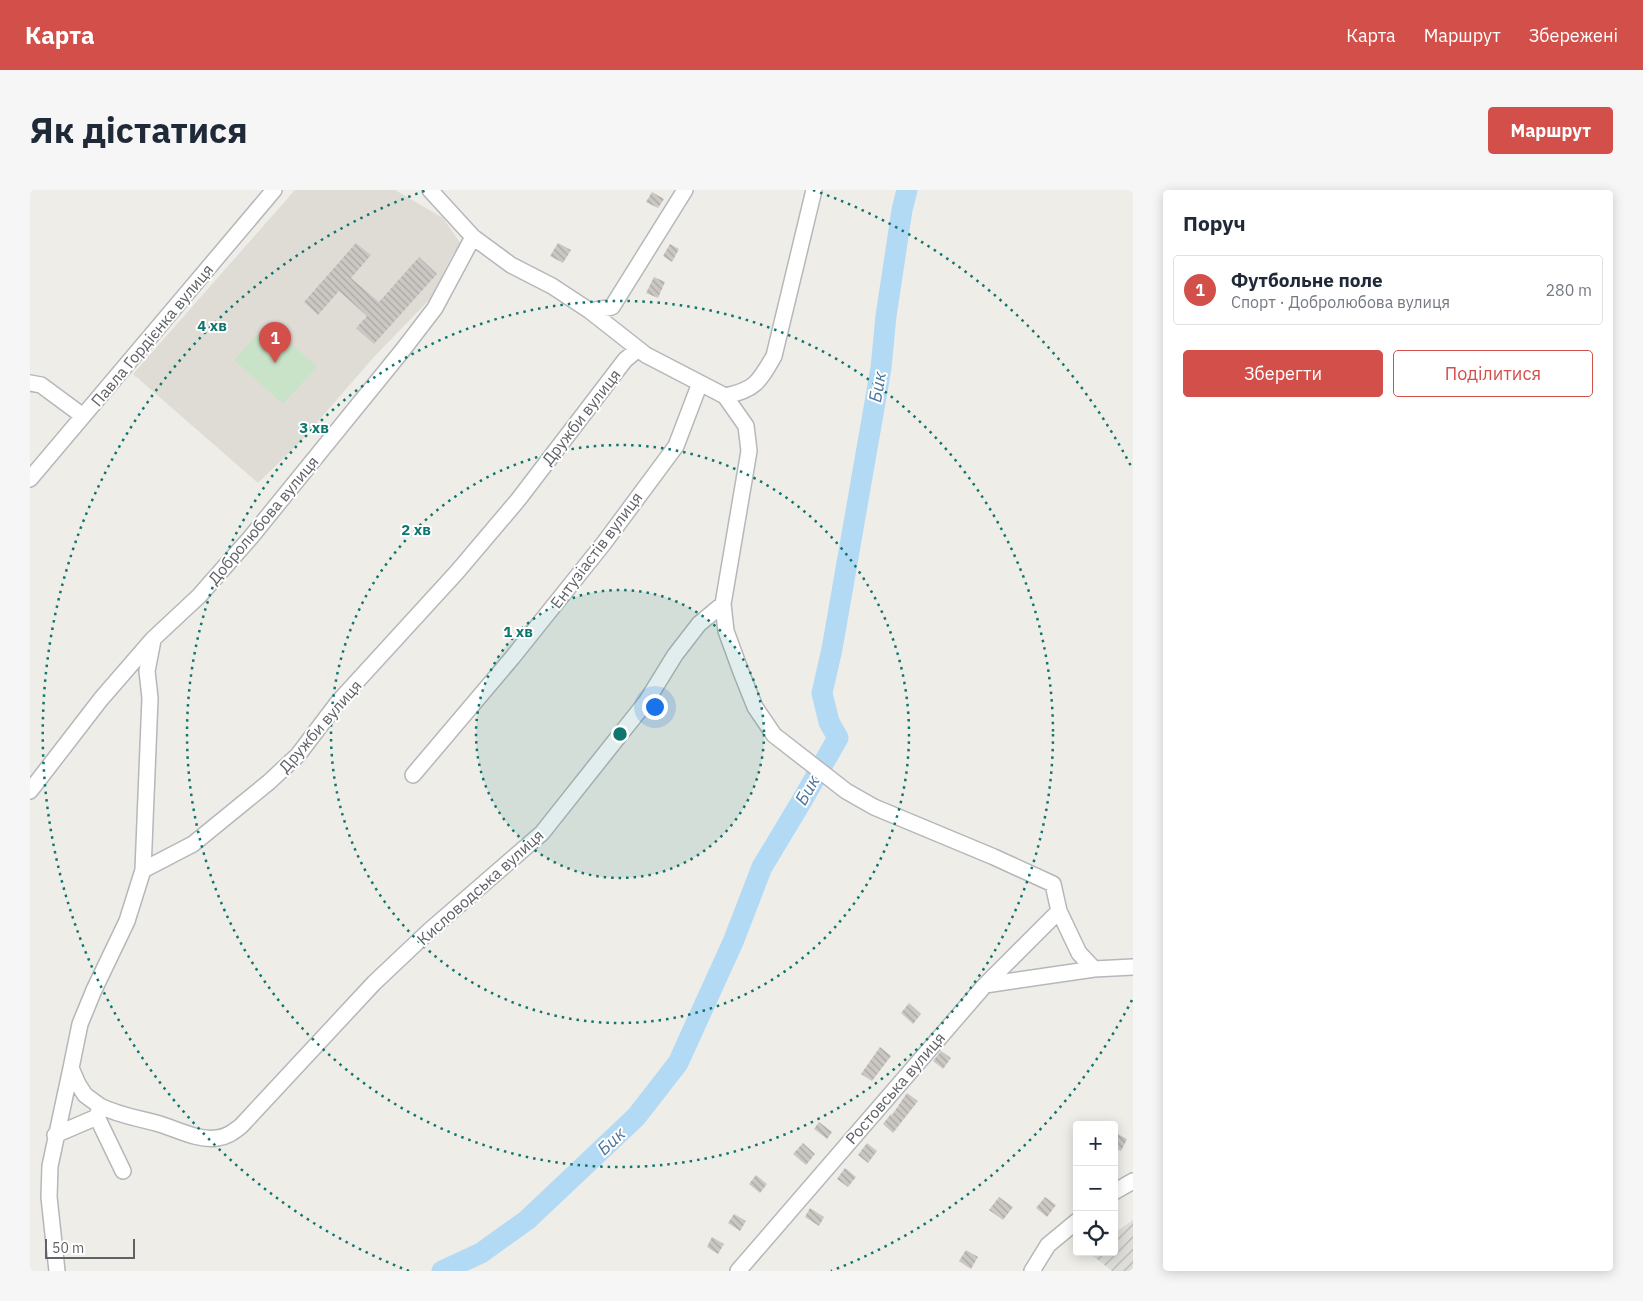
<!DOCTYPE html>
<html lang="uk">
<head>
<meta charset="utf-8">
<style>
  body { margin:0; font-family:"IBM Plex Sans",sans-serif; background:#f6f6f7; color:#1f2937 }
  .controls { position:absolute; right:15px; bottom:15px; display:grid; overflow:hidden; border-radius:5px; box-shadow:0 2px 12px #0003 }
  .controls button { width:45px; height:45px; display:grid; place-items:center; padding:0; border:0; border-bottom:1px solid #e0e1e3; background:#fff; color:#1f2937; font:25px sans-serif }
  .scale { position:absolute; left:15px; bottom:12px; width:90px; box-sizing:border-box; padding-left:5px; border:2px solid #5f6266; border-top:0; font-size:14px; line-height:18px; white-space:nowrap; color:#5f6266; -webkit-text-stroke:4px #fff; paint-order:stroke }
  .you { position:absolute; left:624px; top:516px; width:18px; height:18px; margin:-12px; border:4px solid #fff; border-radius:50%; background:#1a73e8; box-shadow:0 0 0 8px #1a73e833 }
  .badge { display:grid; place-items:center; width:32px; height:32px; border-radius:50%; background:#d3504a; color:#fff; font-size:16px; font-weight:700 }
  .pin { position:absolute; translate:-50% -41px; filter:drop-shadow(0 1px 2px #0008) }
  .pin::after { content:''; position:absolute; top:26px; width:18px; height:15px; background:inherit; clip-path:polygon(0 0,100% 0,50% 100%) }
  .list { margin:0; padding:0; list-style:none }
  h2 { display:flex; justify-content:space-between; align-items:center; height:65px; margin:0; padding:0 20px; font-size:21px }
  h2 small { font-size:16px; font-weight:400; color:#747a83 }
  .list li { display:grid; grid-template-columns:32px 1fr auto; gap:15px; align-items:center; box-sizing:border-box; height:70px; margin:0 10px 10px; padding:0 10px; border:1px solid #e0e1e3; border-radius:5px }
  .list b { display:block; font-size:19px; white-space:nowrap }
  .list p { margin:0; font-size:16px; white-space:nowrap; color:#747a83 }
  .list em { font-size:16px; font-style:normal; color:#747a83 }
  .actions { display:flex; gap:10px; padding:15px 20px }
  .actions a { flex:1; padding:11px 0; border:1px solid #d3504a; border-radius:5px; text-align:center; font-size:18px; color:#d3504a }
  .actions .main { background:#d3504a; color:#fff }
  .icon { flex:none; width:28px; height:28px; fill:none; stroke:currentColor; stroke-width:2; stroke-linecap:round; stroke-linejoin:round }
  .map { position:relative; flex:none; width:1103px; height:1081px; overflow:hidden; border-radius:5px }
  header { display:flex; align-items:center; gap:30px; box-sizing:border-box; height:70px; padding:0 25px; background:#d3504a; color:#fff }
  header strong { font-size:24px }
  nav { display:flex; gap:28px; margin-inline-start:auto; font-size:18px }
  .intro { display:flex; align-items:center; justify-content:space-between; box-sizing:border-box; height:120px; padding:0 30px }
  h1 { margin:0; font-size:35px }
  .button { padding:12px 22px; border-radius:5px; background:#d3504a; color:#fff; font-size:18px; font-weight:700 }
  main { display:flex; gap:30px; padding:0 30px }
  aside { flex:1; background:#fff; border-radius:5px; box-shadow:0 2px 12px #0003 }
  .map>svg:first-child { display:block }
  .industrial { fill:url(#industrial-furrows) }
  .education { fill:#dfdcd6 }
  .pitch { fill:#c9e3c8 }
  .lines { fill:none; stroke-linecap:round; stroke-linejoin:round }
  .river { stroke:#b3daf4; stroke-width:21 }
  .building { fill:url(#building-back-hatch) }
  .minor-casing { stroke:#b5b7ba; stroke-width:18 }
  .minor { stroke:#fff; stroke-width:15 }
  .ring { fill:none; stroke:#0f766e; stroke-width:2.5; stroke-dasharray:2.5 5 }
  .labels { text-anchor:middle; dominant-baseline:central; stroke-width:4; stroke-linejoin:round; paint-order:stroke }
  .street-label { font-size:16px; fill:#5f6266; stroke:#fff }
  .water-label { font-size:18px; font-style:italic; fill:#4d769c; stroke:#fff }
  .centre { fill:#0f766e; stroke:#fff; stroke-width:2.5 }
  .ring-label { font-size:15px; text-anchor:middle; font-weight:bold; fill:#0f766e; stroke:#fff; stroke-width:4; stroke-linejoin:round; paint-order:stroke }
</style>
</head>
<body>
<header>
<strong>Карта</strong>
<nav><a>Карта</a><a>Маршрут</a><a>Збережені</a></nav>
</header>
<div class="intro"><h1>Як дістатися</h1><a class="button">Маршрут</a></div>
<main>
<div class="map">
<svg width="1103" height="1081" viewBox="0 0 1103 1081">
  <defs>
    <pattern id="industrial-furrows" width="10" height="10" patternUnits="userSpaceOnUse" patternTransform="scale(1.25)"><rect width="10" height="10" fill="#deddda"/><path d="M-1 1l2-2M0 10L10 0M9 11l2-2" fill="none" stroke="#b7b7b5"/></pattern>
    <pattern id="building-back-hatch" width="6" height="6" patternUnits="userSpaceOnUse" patternTransform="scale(1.25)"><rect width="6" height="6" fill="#cbc8c4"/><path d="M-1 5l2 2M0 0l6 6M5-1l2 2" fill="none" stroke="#a8a6a3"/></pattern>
  </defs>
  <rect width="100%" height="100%" fill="#efede8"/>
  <!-- industrial -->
  <path class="industrial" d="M1103,1030v51h-21l-24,-19h26v-19z"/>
  <!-- education -->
  <path class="education" d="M265,0h100l48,28 20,29 -10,7 -23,45 -57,59 -73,84 -42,41 -125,-109z"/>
  <!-- pitch -->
  <path class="pitch" d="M238,133l49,44 -34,37 -49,-44z"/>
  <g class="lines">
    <!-- river -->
    <path class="river" d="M412,1081l39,-18 46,-33 109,-103 42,-54 55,-121 29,-75 38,-63 38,-66 -9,-16 -7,-29 10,-44 49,-281 5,-52 16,-106 5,-20"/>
  </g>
  <!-- building -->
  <path class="building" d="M622,2l12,7 -6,9 -12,-6z
    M326,53l15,12 -20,23 28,24 40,-45 18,17 -63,70 -18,-16 11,-12 -28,-25 -21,24 -14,-13z
    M528,53l13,7 -8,13 -13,-7z
    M640,54l9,5 -7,13 -9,-6z
    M624,87l11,5 -7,16 -12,-5z
    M879,813l12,11 -8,10 -12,-11z
    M850,857l11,9 -19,25 -11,-7z
    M911,861l10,7 -8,11 -10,-8z
    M877,903l11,8 -25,32 -10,-9 8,-10 1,1z
    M789,932l13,10 -5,7 -13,-10z
    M1084,942l13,7 -6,12 -7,-3z
    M773,953l12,11 -9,11 -13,-11z
    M837,953l10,8 -9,12 -10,-8z
    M815,978l11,9 -8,10 -11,-8z
    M726,985l11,9 -7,9 -11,-9z
    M969,1007l14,10 -10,13 -14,-10z
    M1015,1007l11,8 -9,12 -11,-9z
    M780,1018l14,9 -5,9 -14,-9z
    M704,1024l12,7 -6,10 -12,-8z
    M682,1047l12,7 -6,10 -11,-7z
    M936,1060l12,7 -7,12 -12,-8z"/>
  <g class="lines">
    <!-- minor casing -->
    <g class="minor-casing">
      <path id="minor" d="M443,47l38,28 41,21 38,25 56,44 79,41
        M560,121l22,-4 73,-117
        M0,193l11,2 42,31
        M0,289l244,-289
        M693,414l3,27 15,41 14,35 19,28 72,56 28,16 120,50 59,27 6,27 20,42 15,16 39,-2
        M383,585l99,-117 92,-115 72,-97 24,-63
        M0,601l71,-92 52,-60 46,-43 52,-59 151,-186 33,-43 38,-71 -43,-47
        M113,680l7,-172 -3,-27 6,-31
        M955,795l109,-16
        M70,916l-15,-11 -7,-11 -7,-16 9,-44 14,-34 33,-69 16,-51 50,-26 76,-62 29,-27 41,-54 118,-129 61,-72 107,-140 12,-10
        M25,945l42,-18
        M93,981l-26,-54 3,-11c18,9 37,12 56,17 19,5 41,18 61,15 10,-1 16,-6 24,-12l133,-143 55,-52 113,-98 104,-131 29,-47 24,-31 24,-20 26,-153 -3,-25 -21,-30c30,-6 34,-14 49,-40l40,-166
        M1084,1002l19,-11
        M27,1081l-8,-74 1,-31 21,-98
        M708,1081l247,-286 74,-74
        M1002,1081l16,-26 29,-24"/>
    </g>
    <!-- minor -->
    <use href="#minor" class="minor"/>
  </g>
  <!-- distance rings -->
  <circle cx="590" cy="544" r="144" fill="#0f766e" fill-opacity=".12"/>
  <g class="ring">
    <circle cx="590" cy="544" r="144"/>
    <circle cx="590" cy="544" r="289"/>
    <circle cx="590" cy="544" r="433"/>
    <path d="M1102 810A577 577 0 0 1 801 1081M379 1081A577 577 0 0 1 397 0M783 0A577 577 0 0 1 1102 278"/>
  </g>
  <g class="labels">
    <!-- street labels -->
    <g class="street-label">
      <text transform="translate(122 145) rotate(-50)">Павла Гордієнка вулиця</text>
      <text transform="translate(551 227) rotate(-52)">Дружби вулиця</text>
      <text transform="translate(233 330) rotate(-50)">Добролюбова вулиця</text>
      <text transform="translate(566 360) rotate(-53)">Ентузіастів вулиця</text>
      <text transform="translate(290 536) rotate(-49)">Дружби вулиця</text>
      <text transform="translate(450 697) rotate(-42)">Кисловодська вулиця</text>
      <text transform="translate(865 898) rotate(-49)">Ростовська вулиця</text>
    </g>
    <!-- water labels -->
    <g class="water-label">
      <text transform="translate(847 197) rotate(-80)">Бик</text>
      <text transform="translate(777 600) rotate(-60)">Бик</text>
      <text transform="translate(581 951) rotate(-43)">Бик</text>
    </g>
  </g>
  <circle cx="590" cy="544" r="8" class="centre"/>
  <g class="ring-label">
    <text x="182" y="141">4 хв</text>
    <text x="284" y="243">3 хв</text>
    <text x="386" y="345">2 хв</text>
    <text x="488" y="447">1 хв</text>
  </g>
</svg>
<div class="controls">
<button>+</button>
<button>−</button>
<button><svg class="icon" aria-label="locate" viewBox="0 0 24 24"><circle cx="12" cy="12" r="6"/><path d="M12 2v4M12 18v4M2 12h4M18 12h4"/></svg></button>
</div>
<div class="scale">50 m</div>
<div class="you"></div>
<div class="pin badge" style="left:245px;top:173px">1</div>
</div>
<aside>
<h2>Поруч<small></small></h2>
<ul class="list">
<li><span class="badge">1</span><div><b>Футбольне поле</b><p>Спорт · Добролюбова вулиця</p></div><em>280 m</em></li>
</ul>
<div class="actions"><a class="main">Зберегти</a><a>Поділитися</a></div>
</aside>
</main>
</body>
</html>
